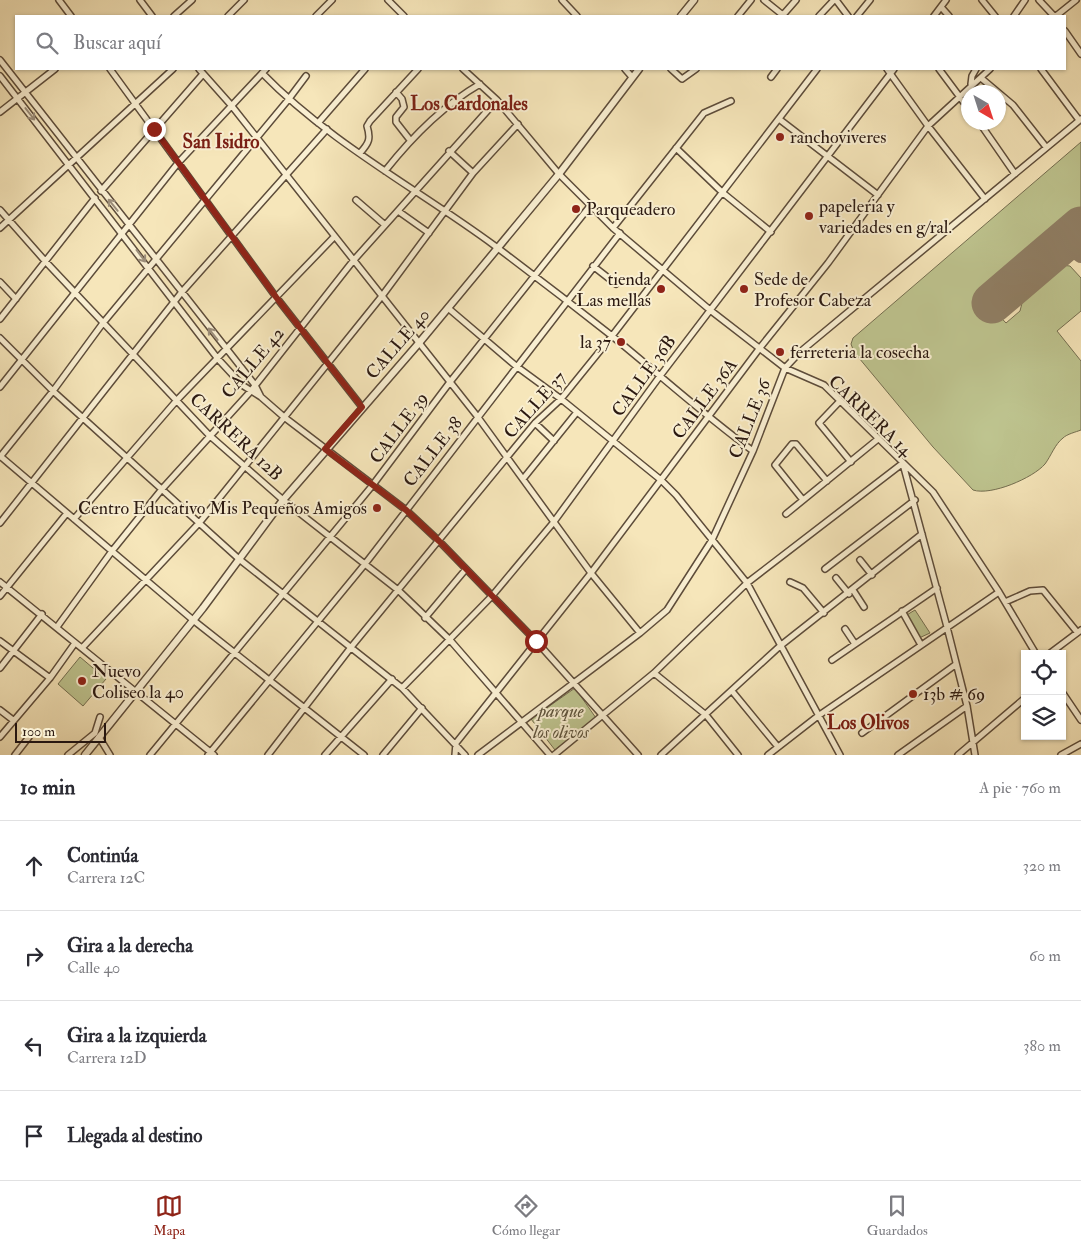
<!DOCTYPE html>
<html lang="es">
<head>
<meta charset="utf-8">
<style>
  body { margin:0; font-family:"IM FELL Double Pica",serif; background:#f7f7f7; color:#2b2b33 }
  .controls { position:absolute; right:15px; bottom:15px; display:grid; overflow:hidden; border-radius:0px; box-shadow:0 1px 4px #0004 }
  .controls button { width:45px; height:45px; display:grid; place-items:center; padding:0; border:0; border-bottom:1px solid #e1e1e2; background:#fff; color:#2b2b33; font:25px sans-serif }
  .compass { position:absolute; left:961px; top:85px; width:45px; height:45px; border-radius:50%; background:#fff; box-shadow:0 1px 4px #0004; rotate:141deg }
  .scale { position:absolute; left:15px; bottom:12px; width:91px; box-sizing:border-box; padding-left:5px; border:2px solid #2a1810; border-top:0; font-size:14px; line-height:18px; white-space:nowrap; color:#2a1810; -webkit-text-stroke:4px #f9efd2; paint-order:stroke }
  .stop { position:absolute; width:15px; height:15px; margin:-11px; border:4px solid #8f2418; border-radius:50%; background:#fff }
  .stop.end { background:#8f2418; border-color:#fff; box-shadow:0 1px 5px #0008 }
  .list { margin:0; padding:0; list-style:none }
  h2 { display:flex; justify-content:space-between; align-items:center; height:65px; margin:0; padding:0 20px; font-size:21px }
  h2 small { font-size:16px; font-weight:400; color:#7c7c81 }
  .list li { display:grid; grid-template-columns:32px 1fr auto; gap:15px; align-items:center; box-sizing:border-box; height:90px; padding:0 20px; border-top:1px solid #e1e1e2 }
  .list b { display:block; font-size:19px; white-space:nowrap }
  .list p { margin:0; font-size:16px; white-space:nowrap; color:#7c7c81 }
  .list em { font-size:16px; font-style:normal; color:#7c7c81 }
  .icon { flex:none; width:28px; height:28px; fill:none; stroke:currentColor; stroke-width:2; stroke-linecap:round; stroke-linejoin:round }
  .map { position:relative; flex:none; width:1081px; height:755px; overflow:hidden }
  .search { position:absolute; background:#fff; box-shadow:0 1px 4px #0004; left:15px; right:15px; top:15px; height:55px; display:flex; align-items:center; gap:12px; box-sizing:border-box; padding:0 18px; border-radius:0px; color:#7c7c81; font-size:19px }
  .sheet { height:425px; background:#fff }
  nav { display:flex; justify-content:space-around; align-items:center; box-sizing:border-box; height:70px; border-top:1px solid #e1e1e2; background:#fff; font-size:14px; color:#7c7c81 }
  nav a { display:grid; justify-items:center; gap:2px }
  nav .on { color:#8f2418 }
  .map>svg:first-child { display:block }
  .green { fill:#bec48f; stroke:#746e50 }
  .lines { fill:none; stroke-linecap:round; stroke-linejoin:round }
  .taxiway { stroke:#907f65; stroke-width:16 }
  .runway { stroke:#907f65; stroke-width:41 }
  .minor-casing { stroke:#5d4c3a; stroke-width:8 }
  .tertiary-casing { stroke:#5d4c3a; stroke-width:9 }
  .minor { stroke:#f9efd2; stroke-width:5 }
  .tertiary { stroke:#f9efd2; stroke-width:6 }
  .oneway { stroke:#9c8e7b }
  .route { stroke:#8f2418; stroke-width:6 }
  .poi-dot { fill:#8f2418; stroke:#f9efd2; stroke-width:2 }
  .labels { text-anchor:middle; dominant-baseline:central; stroke-width:4; stroke-linejoin:round; paint-order:stroke }
  .poi-label { font-size:18px; fill:#2a1810; stroke:#f9efd2; text-anchor:start }
  .street-label { font-size:18px; fill:#2a1810; stroke:#f9efd2 }
  .park-label { font-size:18px; font-style:italic; fill:#5e543c; stroke:#f9efd2 }
  .neighbourhood-label { font-size:19px; font-weight:bold; fill:#7a1f14; stroke:#f9efd2 }
</style>
</head>
<body>
<div class="map">
<svg width="1081" height="755" viewBox="0 0 1081 755">
  <rect width="100%" height="100%" fill="#f6e6ba"/>
  <filter id="stains"><feTurbulence type="fractalNoise" baseFrequency=".004" numOctaves="4"/><feColorMatrix values="0 0 0 0 .2 0 0 0 0 .09 0 0 0 0 .02 0 0 0 .5 -.17"/></filter>
  <radialGradient id="worn" r=".72"><stop offset=".6" stop-color="#630" stop-opacity="0"/><stop offset="1" stop-color="#630" stop-opacity=".3"/></radialGradient>
  <!-- green -->
  <path class="green" d="M1081,142v68l-100,86 25,27 14,-12 4,-16 36,-30 10,1 11,12v33l-24,20 24,30v69c-5,2 -14,4 -18,8 -8,6 -12,18 -18,26 -12,14 -54,32 -72,26l-40,-43 -79,-95 -3,-8 2,-6z
    M915,610l15,23 -11,5 -14,-22z
    M80,657l26,22 -23,27 -25,-22z
    M575,688l21,30 -41,32 -24,-31z"/>
  <g class="lines">
    <!-- taxiway -->
    <path class="taxiway" d="M1081,233v15
      M1049,255c12,-6 20,-9 32,0"/>
    <!-- runway -->
    <path class="runway" d="M992,303l89,-76"/>
    <!-- minor casing -->
    <g class="minor-casing">
      <path id="minor" d="M59,0l12,16
        M140,0l12,16
        M388,0l16,16
        M562,0l15,16
        M764,0l20,16
        M836,0l12,16
        M982,0l13,16
        M1039,0l15,16
        M941,7l8,9
        M174,16l18,-16
        M228,16l16,-16
        M316,16l16,-16
        M738,16l13,-16
        M782,16l14,-16
        M819,16l15,-16
        M857,16l13,-16
        M934,16l12,-16
        M1014,16l11,-16
        M1056,16l20,-16
        M1065,31l16,23
        M0,60l255,325 6,12
        M110,69l166,228 86,110
        M199,69l32,36 246,311 114,157 49,60
        M463,69l34,31 62,74 54,54 97,82 75,58 39,17 109,107 66,100 37,62
        M625,69l7,8
        M671,69l11,10 14,-10
        M887,69l41,57 57,73
        M939,69l29,39
        M1041,69l38,51
        M262,73c68,70 156,116 233,173 40,30 79,60 117,90 48,39 92,79 141,115
        M0,76l218,283 24,26 19,12 23,20 122,93 33,31 97,100 102,114
        M771,77l6,-8
        M981,78l32,27 33,42
        M971,84l1,-8 4,-7
        M396,92l6,7 2,8 -8,10v5l14,18
        M0,112l55,-43
        M779,119l99,76
        M979,122l36,52
        M318,123l47,-54
        M676,148l47,45 48,39
        M449,151l24,22
        M360,153c9,-10 11,-14 7,-27l3,-5 48,-52
        M385,171c27,-34 57,-65 95,-87
        M101,191l102,-117
        M356,200l29,25
        M0,210l46,52 163,173 74,65 115,90 52,50 100,115
        M398,211l31,22
        M0,228l173,-159
        M613,228l91,-115 27,-12
        M593,266l23,18
        M0,282l16,17
        M448,308l68,58 45,33 100,81 15,15 71,88 93,172
        M0,319l95,-121
        M0,338l53,53 186,168 163,129 63,67
        M0,387l178,-224 88,-94
        M840,401l-21,22 32,39
        M535,423l19,18
        M0,456l193,164 171,135
        M0,457l53,-66 50,-68 185,-223 18,-24
        M903,464l44,163 20,79 8,49
        M523,479l54,-67
        M803,500l-28,-35 17,-21h4l31,37
        M786,514l92,-75
        M74,519l103,-119 157,-163
        M0,523l181,-230 146,-164
        M860,560l12,15
        M825,569l90,-69
        M836,578l13,16
        M0,582l214,173
        M790,582l13,6 21,25
        M853,590l11,17
        M0,596l67,-83
        M1005,602l25,-11 13,-1 34,42
        M902,611l19,34
        M425,618l41,-49
        M57,627l55,-76 50,-62 88,-97 103,-131 144,-161
        M845,629l10,15
        M0,641l50,37
        M82,648l118,-126 182,-226 91,-123 45,-49
        M1049,654l32,-24
        M832,660l105,-72
        M0,668l42,-54
        M654,673l52,42 32,40
        M402,688l90,-92 61,-73 107,-147 234,-307
        M732,691l46,56
        M1062,692l19,28
        M0,710l13,10
        M862,733l93,-68
        M0,737l50,-59 25,-35
        M99,737l11,18
        M15,755l14,-18
        M68,755l27,-22 5,-16
        M150,755l222,-269 78,-104 140,-176
        M208,755l157,-191 255,-331
        M268,755l84,-109 183,-223 26,-24 51,-63 205,-267
        M325,755l67,-76
        M383,755l39,-47
        M455,755l1,-12 135,-170 168,-224 69,-86 100,-137 62,-57
        M478,755l162,-122 27,-23 45,-70 41,-89 32,-83 15,-16 281,-233
        M554,755l100,-82 93,-90 156,-120
        M661,755l119,-109 142,-112
        M768,755l50,-39 181,-124
        M898,755l69,-49
        M958,755l67,-57
        M1061,755l20,-11"/>
    </g>
    <!-- tertiary casing -->
    <g class="tertiary-casing">
      <path id="tertiary" d="M681,16l13,-16
        M85,755l118,-147 80,-108 136,-157 140,-169 80,-105"/>
    </g>
    <!-- minor -->
    <use href="#minor" class="minor"/>
    <!-- tertiary -->
    <use href="#tertiary" class="tertiary"/>
  </g>
  <!-- one-way arrows -->
  <defs><path id="oneway-shaft" d="M-6 0H5M1.5-3L5.5 0L1.5 3" fill="none" stroke-width="1.6" stroke-linecap="round" stroke-linejoin="round" transform="scale(1.25)"/></defs>
  <g class="oneway">
    <use href="#oneway-shaft" transform="translate(30 114) rotate(52)"/>
    <use href="#oneway-shaft" transform="translate(113 205) rotate(-129)"/>
    <use href="#oneway-shaft" transform="translate(141 256) rotate(53)"/>
    <use href="#oneway-shaft" transform="translate(213 334) rotate(-128)"/>
  </g>
  <g class="lines">
    <!-- route -->
    <path class="route" d="M154,129l122,168 86,110 -37,42 81,61 33,31 97,100"/>
  </g>
  <!-- markers -->
  <g class="poi-dot">
    <circle cx="780" cy="137" r="5"/>
    <circle cx="576" cy="209" r="5"/>
    <circle cx="809" cy="216" r="5"/>
    <circle cx="661" cy="289" r="5"/>
    <circle cx="744" cy="289" r="5"/>
    <circle cx="621" cy="342" r="5"/>
    <circle cx="780" cy="352" r="5"/>
    <circle cx="377" cy="508" r="5"/>
    <circle cx="82" cy="681" r="5"/>
    <circle cx="913" cy="694" r="5"/>
  </g>
  <g class="labels">
    <!-- poi labels -->
    <g class="poi-label">
      <text x="790" y="137">ranchoviveres</text>
      <text x="819" y="206">papeleria y<tspan x="819" dy="21">variedades en g/ral.</tspan></text>
      <text x="586" y="209">Parqueadero</text>
      <text x="651" y="279" text-anchor="end">tienda<tspan x="651" dy="21">Las mellas</tspan></text>
      <text x="754" y="279">Sede de<tspan x="754" dy="21">Profesor Cabeza</tspan></text>
      <text x="611" y="342" text-anchor="end">la 37</text>
      <text x="790" y="352">ferreteria la cosecha</text>
      <text x="367" y="508" text-anchor="end">Centro Educativo Mis Pequeños Amigos</text>
      <text x="92" y="671">Nuevo<tspan x="92" dy="21">Coliseo la 40</tspan></text>
      <text x="923" y="694">13b # 69</text>
    </g>
    <!-- street labels -->
    <g class="street-label">
      <text transform="translate(398 344) rotate(-49)">CALLE 40</text>
      <text transform="translate(253 363) rotate(-50)">CALLE 42</text>
      <text transform="translate(644 376) rotate(-54)">CALLE 36B</text>
      <text transform="translate(705 399) rotate(-53)">CALLE 36A</text>
      <text transform="translate(535 405) rotate(-48)">CALLE 37</text>
      <text transform="translate(870 416) rotate(44)">CARRERA 14</text>
      <text transform="translate(750 419) rotate(-68)">CALLE 36</text>
      <text transform="translate(399 428) rotate(-53)">CALLE 39</text>
      <text transform="translate(236 437) rotate(43)">CARRERA 12B</text>
      <text transform="translate(433 452) rotate(-52)">CALLE 38</text>
    </g>
    <!-- park labels -->
    <g class="park-label">
      <text x="561" y="711">parque<tspan x="561" dy="21">los olivos</tspan></text>
    </g>
    <!-- neighbourhood labels -->
    <g class="neighbourhood-label">
      <text x="469" y="104">Los Cardonales</text>
      <text x="221" y="142">San Isidro</text>
      <text x="868" y="723">Los Olivos</text>
    </g>
  </g>
  <rect width="100%" height="100%" filter="url(#stains)"/>
  <rect width="100%" height="100%" fill="url(#worn)"/>
</svg>
<div class="controls">
<button><svg class="icon" aria-label="locate" viewBox="0 0 24 24"><circle cx="12" cy="12" r="6"/><path d="M12 2v4M12 18v4M2 12h4M18 12h4"/></svg></button>
<button><svg class="icon" aria-label="layers" viewBox="0 0 24 24"><path d="M12 4l9 5-9 5-9-5zM3 14l9 5 9-5"/></svg></button>
</div>
<svg class="compass" viewBox="-18 -18 36 36"><path d="M0-13l5 13h-10z" fill="#e53935"/><path d="M0 13l5-13h-10z" fill="#7c7c81"/></svg>
<div class="scale">100 m</div>
<div class="stop" style="left:536px;top:641px"></div>
<div class="stop end" style="left:154px;top:129px"></div>
<div class="search"><svg class="icon" aria-label="search" viewBox="0 0 24 24"><circle cx="10" cy="10" r="6"/><path d="M15 15l6 6"/></svg>Buscar aquí</div>
</div>
<section class="sheet">
<h2>10 min<small>A pie · 760 m</small></h2>
<ul class="list">
<li><svg class="icon" aria-label="ahead" viewBox="0 0 24 24"><path d="M12 20V5M6 11l6-6 6 6"/></svg><div><b>Continúa</b><p>Carrera 12C</p></div><em>320 m</em></li>
<li><svg class="icon" aria-label="right" viewBox="0 0 24 24"><path d="M7 20v-9h11M14 6l5 5-5 5"/></svg><div><b>Gira a la derecha</b><p>Calle 40</p></div><em>60 m</em></li>
<li><svg class="icon" aria-label="left" viewBox="0 0 24 24"><path d="M17 20v-9H6M10 6l-5 5 5 5"/></svg><div><b>Gira a la izquierda</b><p>Carrera 12D</p></div><em>380 m</em></li>
<li><svg class="icon" aria-label="arrive" viewBox="0 0 24 24"><path d="M6 21V4h12l-3 4 3 4H6"/></svg><div><b>Llegada al destino</b></div></li>
</ul>
</section>
<nav>
<a class="on"><svg class="icon" aria-label="map" viewBox="0 0 24 24"><path d="M3 6l6-2 6 2 6-2v14l-6 2-6-2-6 2zM9 4v14M15 6v14"/></svg>Mapa</a>
<a><svg class="icon" aria-label="directions" viewBox="0 0 24 24"><path d="M12 3l9 9-9 9-9-9zM9 14v-3h6M13 9l2 2-2 2"/></svg>Cómo llegar</a>
<a><svg class="icon" aria-label="saved" viewBox="0 0 24 24"><path d="M7 4h10v16l-5-4-5 4z"/></svg>Guardados</a>
</nav>
</body>
</html>
